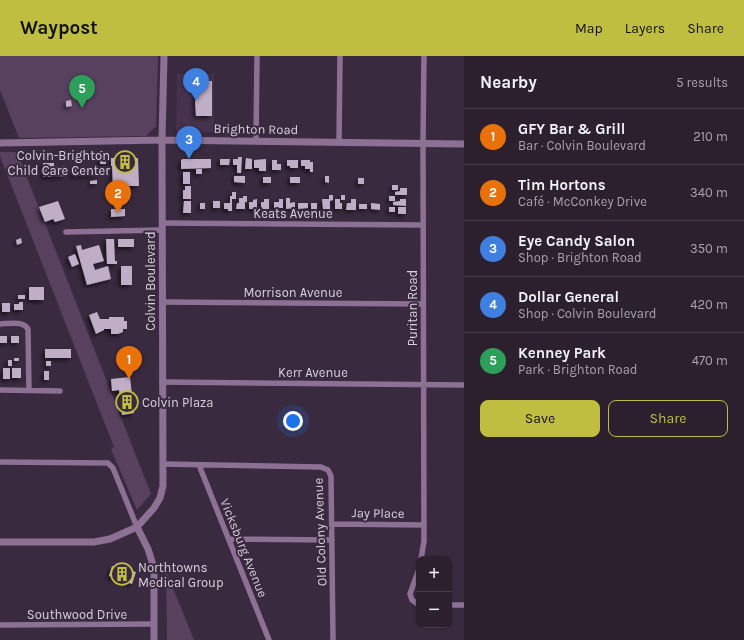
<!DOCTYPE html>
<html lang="en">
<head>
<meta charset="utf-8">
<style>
  body { margin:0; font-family:Karla,sans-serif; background:#342837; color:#f1f3f6 }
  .controls { position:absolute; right:12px; bottom:12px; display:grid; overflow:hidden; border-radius:8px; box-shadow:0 1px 3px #0004 }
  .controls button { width:36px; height:36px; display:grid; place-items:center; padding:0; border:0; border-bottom:1px solid #483e4b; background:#2c202f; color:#f1f3f6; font:20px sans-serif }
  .you { position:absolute; left:293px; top:365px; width:14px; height:14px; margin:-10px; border:3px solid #fff; border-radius:50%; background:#1a73e8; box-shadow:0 0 0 6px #1a73e833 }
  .badge { display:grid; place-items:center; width:26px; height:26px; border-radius:50%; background:#c0be41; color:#fff; font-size:13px; font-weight:700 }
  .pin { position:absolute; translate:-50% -33px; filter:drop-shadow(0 1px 2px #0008) }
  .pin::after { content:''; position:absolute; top:21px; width:14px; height:12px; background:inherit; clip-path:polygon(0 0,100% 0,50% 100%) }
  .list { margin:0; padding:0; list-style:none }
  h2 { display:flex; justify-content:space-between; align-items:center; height:52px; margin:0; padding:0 16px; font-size:17px }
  h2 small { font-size:13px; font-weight:400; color:#a6a3aa }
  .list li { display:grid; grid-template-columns:26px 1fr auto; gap:12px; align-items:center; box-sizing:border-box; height:56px; padding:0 16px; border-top:1px solid #483e4b }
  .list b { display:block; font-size:15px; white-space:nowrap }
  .list p { margin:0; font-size:13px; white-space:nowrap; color:#a6a3aa }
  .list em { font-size:13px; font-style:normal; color:#a6a3aa }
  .actions { display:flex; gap:8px; padding:12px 16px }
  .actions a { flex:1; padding:9px 0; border:1px solid #c0be41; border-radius:8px; text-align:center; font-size:14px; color:#c0be41 }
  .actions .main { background:#c0be41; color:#111 }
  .map { position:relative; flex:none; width:464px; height:584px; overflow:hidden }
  header { display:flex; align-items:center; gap:24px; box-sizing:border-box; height:56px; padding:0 20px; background:#c0be41; color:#111 }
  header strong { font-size:19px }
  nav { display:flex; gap:22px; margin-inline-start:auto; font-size:14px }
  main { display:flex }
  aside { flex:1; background:#2c202f }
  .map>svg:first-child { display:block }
  .built { fill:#46324c }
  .green { fill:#58415f }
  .building { fill:#c0adc6; filter:url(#shadow) }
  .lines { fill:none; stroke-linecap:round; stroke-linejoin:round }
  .minor { stroke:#8d7195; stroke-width:5.5 }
  .tertiary { stroke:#8d7195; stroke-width:7 }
  .labels { text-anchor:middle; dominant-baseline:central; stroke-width:4; stroke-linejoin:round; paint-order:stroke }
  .street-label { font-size:13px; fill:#dad0dd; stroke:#3a2a3f }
  .poi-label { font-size:13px; fill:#dad0dd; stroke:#3a2a3f; text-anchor:start }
</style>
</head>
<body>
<header>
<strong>Waypost</strong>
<nav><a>Map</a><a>Layers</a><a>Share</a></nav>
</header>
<main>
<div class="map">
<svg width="464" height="584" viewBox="0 0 464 584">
  <defs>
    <filter id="shadow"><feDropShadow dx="-2.5" dy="2.5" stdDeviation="2" flood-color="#0009"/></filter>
  </defs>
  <rect width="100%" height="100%" fill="#3a2a3f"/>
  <!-- built -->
  <path class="built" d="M177,18h37v58h-38z"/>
  <!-- green -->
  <path class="green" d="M0,0h158l-2,70 -10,10 -127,2 -19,-48z
    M0,96h17l134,342 -14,16 -26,-61 3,-2 -114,-291z
    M166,515l28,69h-27z"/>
  <!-- building -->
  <path class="building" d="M196,25h16v35h-16l-1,-16h1z
    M71,44l1,6 -6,1v-6z
    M100,95h6v13h-6z
    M238,101h4l-1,16h-4v-8h-4v-6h5z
    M111,102h27l1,28h-26l-1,-20h-1z
    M246,102l6,1v10h-7z
    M183,103h28v9l-30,1v-9z
    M220,103h10l-1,6h-9z
    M266,103v12h-7v-3h-5v-8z
    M272,104h5v4h4v6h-9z
    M287,104h11v8h-8v-2h-3z
    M301,104h9v2h3v10h-3v-3h-5v-3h-4z
    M43,107h11v4l12,-1v10l-23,1z
    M72,113h25v6l-24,1z
    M196,113h6v5h-6z
    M183,116h7v12h-7z
    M234,120h11v7l-11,-1z
    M325,120h4v7l-4,-1z
    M263,121h8v6h-8z
    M290,121h10v6h-10z
    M358,122h6v6h-6z
    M97,124v4h-7v-3z
    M392,129h6v5h-6z
    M185,130h6v13h-8v-9h2z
    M400,132h7v7h-12v-3l5,-1z
    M232,136h4v7h-4v12h-4v-2h-4v-6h6v-7h2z
    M329,139h4v5l-3,1v8h-7l-1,-10h7z
    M341,139h4v5h-4z
    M243,140h4v6h-2v7h-9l1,-6h2v-5h4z
    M389,140h6v5h-6z
    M286,142h4v5l5,-1v6l-9,1z
    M257,143v10h-8v-7h4v-2z
    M264,143h5v10h-8v-7h3z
    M279,143h4v9h-9v-6h5z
    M335,143h5v4h2v6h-7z
    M351,143h5v11h-10l1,-7h4z
    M400,143h6v7l-13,-1v-3l7,-1z
    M58,145l7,18 -10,3 -2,-3 -8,3 -6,-15z
    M184,145h7v12h-8z
    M213,145h7v7h-7z
    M200,147h5v6h-5z
    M298,147h10v5l-10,1z
    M311,147h6v6h-6z
    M371,147l9,1v6l-9,-1z
    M359,148h8v5h-8z
    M389,151h6v5h-6z
    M398,151h8v7h-8z
    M111,153h14v7l-14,1z
    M21,182l1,5 -5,2 -1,-5z
    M106,183h8l1,22h2v3h-10z
    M118,183h16v8h-16z
    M81,189l1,5 17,-5 5,16 -11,3 2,6 13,-4 3,13 -24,6 -11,-39z
    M75,198l4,10 -7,3 -4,-10z
    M121,210h11v19h-11z
    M29,231h15v13h-15z
    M18,239h7v4h-7z
    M19,246h4v8h-9v-6h5z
    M2,247h8v9h-8z
    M97,256l3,7h9v-2h15v4h3v8h-4v3l-5,2h-7v-5h-7v1l-8,4 -7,-19z
    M0,280h7v7h-7z
    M11,280h8v7h-8z
    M45,293h26v9h-26z
    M14,302h5v3h-5z
    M8,304h4v6h-4z
    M46,305h5v5h-5z
    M3,312h7v11h-7z
    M12,312h9v10h-9z
    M44,315h5v9h-5z
    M130,321l4,36 -12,2 -3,-25 -7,1 -1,-12z
    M112,510l24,6 -4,12 -23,-8z"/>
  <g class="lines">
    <!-- minor -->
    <path class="minor" d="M256,85l1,-85
      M339,86l1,-86
      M162,167l261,2
      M66,176l96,-2
      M162,246l261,2
      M0,268c9,0 23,-4 28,5l1,61
      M162,326l302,3
      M0,334l60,1
      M0,406l108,1 5,5 24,59
      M163,408l158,3 7,3 3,6 2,164
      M199,409l70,175
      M332,468l92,1
      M229,483l103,1
      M421,503l3,-18 -1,-398 1,-87
      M419,513l-9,25 2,6 7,5
      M449,549h15
      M0,569l154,-1"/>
    <!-- tertiary -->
    <path class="tertiary" d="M0,87l162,-3 302,4
      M137,471l11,22 6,19v72
      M0,486h94l16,-3 27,-12 17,-19 6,-10 3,-12 -1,-346 2,-84"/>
  </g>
  <!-- icons -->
  <defs>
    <g id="building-ring" transform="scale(1.15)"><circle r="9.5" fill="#3a2a3f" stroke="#c0be41" stroke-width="1.5"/><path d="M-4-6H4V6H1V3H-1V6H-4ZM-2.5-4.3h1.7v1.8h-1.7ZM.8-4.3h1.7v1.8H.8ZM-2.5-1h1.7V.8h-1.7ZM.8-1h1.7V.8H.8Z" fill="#c0be41"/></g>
  </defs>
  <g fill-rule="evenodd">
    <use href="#building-ring" x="125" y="106"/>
    <use href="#building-ring" x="127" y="346"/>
    <use href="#building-ring" x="122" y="518"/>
  </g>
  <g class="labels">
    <!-- street labels -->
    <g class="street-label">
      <text transform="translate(256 73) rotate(1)">Brighton Road</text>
      <text x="293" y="157">Keats Avenue</text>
      <text transform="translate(150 225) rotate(-90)">Colvin Boulevard</text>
      <text x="293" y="236">Morrison Avenue</text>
      <text transform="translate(412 252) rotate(-90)">Puritan Road</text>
      <text x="313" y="316">Kerr Avenue</text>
      <text transform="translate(378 457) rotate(1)">Jay Place</text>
      <text transform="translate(320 476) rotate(-92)">Old Colony Avenue</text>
      <text transform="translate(244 492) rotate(68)">Vicksburg Avenue</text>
      <text x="77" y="558">Southwood Drive</text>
    </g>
    <!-- poi labels -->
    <g class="poi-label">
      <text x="110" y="99" text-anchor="end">Colvin-Brighton<tspan x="110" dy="15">Child Care Center</tspan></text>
      <text x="142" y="346">Colvin Plaza</text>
      <text x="138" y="511">Northtowns<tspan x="138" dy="15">Medical Group</tspan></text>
    </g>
  </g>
</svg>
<div class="controls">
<button>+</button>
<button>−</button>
</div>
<div class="you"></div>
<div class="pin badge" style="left:129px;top:323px;background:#e8710a">1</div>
<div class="pin badge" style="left:118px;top:157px;background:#e8710a">2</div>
<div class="pin badge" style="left:189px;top:103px;background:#3f7fe0">3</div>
<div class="pin badge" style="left:196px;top:45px;background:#3f7fe0">4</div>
<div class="pin badge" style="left:82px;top:52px;background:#2e9e5b">5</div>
</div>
<aside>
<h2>Nearby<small>5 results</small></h2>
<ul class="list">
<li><span class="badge" style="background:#e8710a">1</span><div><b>GFY Bar &amp; Grill</b><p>Bar · Colvin Boulevard</p></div><em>210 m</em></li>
<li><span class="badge" style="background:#e8710a">2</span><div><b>Tim Hortons</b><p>Café · McConkey Drive</p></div><em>340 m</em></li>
<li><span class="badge" style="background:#3f7fe0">3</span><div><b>Eye Candy Salon</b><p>Shop · Brighton Road</p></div><em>350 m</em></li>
<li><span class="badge" style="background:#3f7fe0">4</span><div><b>Dollar General</b><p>Shop · Colvin Boulevard</p></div><em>420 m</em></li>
<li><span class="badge" style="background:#2e9e5b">5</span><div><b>Kenney Park</b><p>Park · Brighton Road</p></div><em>470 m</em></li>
</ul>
<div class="actions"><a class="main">Save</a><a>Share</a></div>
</aside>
</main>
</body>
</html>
